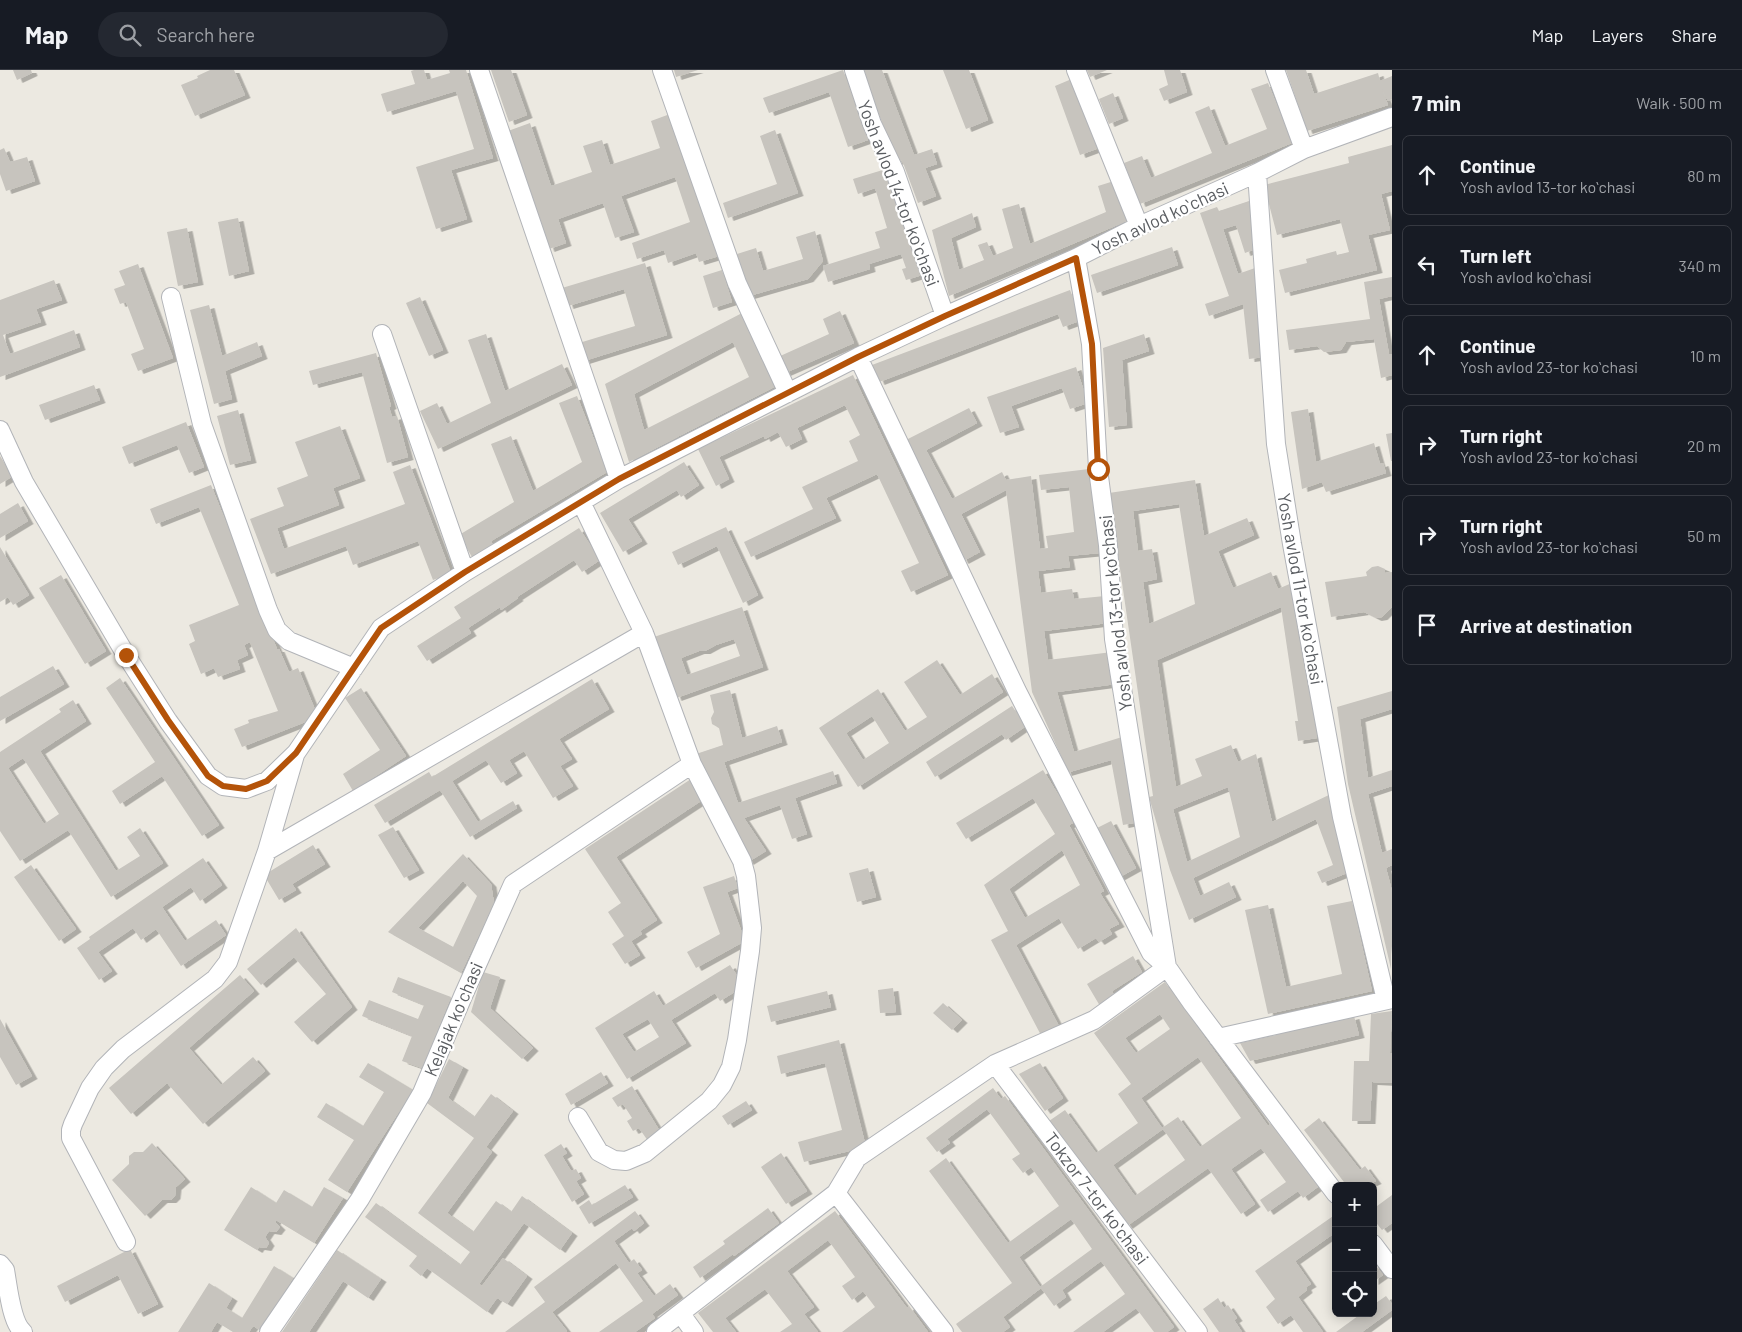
<!DOCTYPE html>
<html lang="en">
<head>
<meta charset="utf-8">
<style>
  body { margin:0; font-family:Barlow,sans-serif; background:#242831; color:#f1f3f6 }
  .controls { position:absolute; right:15px; bottom:15px; display:grid; overflow:hidden; border-radius:8px; box-shadow:0 2px 12px #0003 }
  .controls button { width:45px; height:45px; display:grid; place-items:center; padding:0; border:0; border-bottom:1px solid #363941; background:#171b24; color:#f1f3f6; font:25px sans-serif }
  .stop { position:absolute; width:15px; height:15px; margin:-11px; border:4px solid #b45309; border-radius:50%; background:#fff }
  .stop.end { background:#b45309; border-color:#fff; box-shadow:0 1px 5px #0008 }
  .list { margin:0; padding:0; list-style:none }
  h2 { display:flex; justify-content:space-between; align-items:center; height:65px; margin:0; padding:0 20px; font-size:21px }
  h2 small { font-size:16px; font-weight:400; color:#9ea1a6 }
  .list li { display:grid; grid-template-columns:32px 1fr auto; gap:15px; align-items:center; box-sizing:border-box; height:80px; margin:0 10px 10px; padding:0 10px; border:1px solid #363941; border-radius:8px }
  .list b { display:block; font-size:19px; white-space:nowrap }
  .list p { margin:0; font-size:16px; white-space:nowrap; color:#9ea1a6 }
  .list em { font-size:16px; font-style:normal; color:#9ea1a6 }
  .icon { flex:none; width:28px; height:28px; fill:none; stroke:currentColor; stroke-width:2; stroke-linecap:round; stroke-linejoin:round }
  .map { position:relative; flex:none; width:1392px; height:1262px; overflow:hidden }
  header { display:flex; align-items:center; gap:30px; box-sizing:border-box; height:70px; padding:0 25px; background:#171b24; border-bottom:1px solid #363941 }
  header strong { font-size:24px }
  nav { display:flex; gap:28px; margin-inline-start:auto; font-size:18px }
  .search { width:350px; height:45px; background:#242831; display:flex; align-items:center; gap:12px; box-sizing:border-box; padding:0 18px; border-radius:28px; color:#9ea1a6; font-size:19px }
  main { display:flex }
  aside { flex:1; background:#171b24 }
  .map>svg:first-child { display:block }
  .building { fill:#c7c4be; fill-rule:evenodd; filter:url(#shadow) }
  .lines { fill:none; stroke-linecap:round; stroke-linejoin:round }
  .minor-casing { stroke:#b2b4b8; stroke-width:20 }
  .minor { stroke:#fff; stroke-width:18 }
  .route { stroke:#b45309; stroke-width:6 }
  .labels { text-anchor:middle; dominant-baseline:central; stroke-width:4.5; stroke-linejoin:round; paint-order:stroke }
  .street-label { font-size:18px; fill:#5a5d61; stroke:#fff }
</style>
</head>
<body>
<header>
<strong>Map</strong>
<div class="search"><svg class="icon" aria-label="search" viewBox="0 0 24 24"><circle cx="10" cy="10" r="6"/><path d="M15 15l6 6"/></svg>Search here</div>
<nav><a>Map</a><a>Layers</a><a>Share</a></nav>
</header>
<main>
<div class="map">
<svg width="1392" height="1262" viewBox="0 0 1392 1262">
  <defs>
    <filter id="shadow"><feDropShadow dx="5.5" dy="3" stdDeviation="0" flood-color="#0004"/></filter>
  </defs>
  <rect width="100%" height="100%" fill="#ece9e1"/>
  <!-- building -->
  <path class="building" d="M13,0h18l1,3 -15,7z
    M210,0h24l11,25 -50,21 -14,-31 17,-7 -1,-2z
    M414,0h10l3,10 23,-7 -1,-3h17l27,88 -42,12 16,49 -31,10 -20,-62 58,-18 -18,-58 -69,21 -6,-18 34,-10 -4,-13z
    M491,0h20l16,45 -18,7z
    M674,0h24l-22,7z
    M843,0l25,70 -20,7 -19,-55 -60,21 -6,-15z
    M862,0h20l32,85 18,-6 5,15 -12,4 11,28 -18,7 -16,-43 -5,2z
    M943,0h26l19,50 -22,9z
    M1087,0h20l-17,7z
    M1164,0h16l7,22 -23,9 -5,-12 9,-4z
    M1286,0h20l8,24 64,-21 2,8 12,-5v23l-4,2 -6,-12 6,16 -81,26z
    M1074,8l25,70 -19,7 -25,-69z
    M1268,13l24,60 -152,61 -16,-41 18,-7 9,22 61,-25 -17,-41 14,-6 16,40 42,-17 -16,-40z
    M1113,23l10,25 -14,6 -10,-25z
    M670,44l49,142 -20,6 -3,-9 -28,10 -4,-13 -27,9 -5,-16 58,-21 -15,-45 -54,19 13,36 -19,6 -12,-35 -45,16 8,24 -17,6 -41,-118 22,-8 21,63 41,-14 -9,-26 19,-6 8,25 50,-17 -9,-27z
    M775,60l23,63 -70,25 -5,-15 54,-19 -17,-48z
    M1392,75v46l-11,3 9,36 -22,5 9,35 -92,23 -6,-23 28,-7 -1,-4 30,-8 1,4 12,-3 -9,-33 -63,16 -13,-50 85,-22 -1,-6z
    M4,78l6,14 17,-5 8,24 -29,10 -6,-17v-24z
    M886,99l22,70 2,-1 12,37 -16,5 -4,-11 4,-1 -5,-14 -32,10 1,5 -42,13 -5,-16 57,-18 -5,-16 12,-4 -12,-40 -17,6 -5,-15z
    M1114,111l13,40 -178,75 -17,-66 40,-17 4,14 -25,11 8,32 25,-10 -6,-15 9,-3 6,14 20,-8 -11,-39 17,-5 11,40 76,-32 -8,-26z
    M1249,131l9,47 -13,5 -9,-28 -13,4 15,45 17,-6 9,89 -15,2 -6,-55 -34,12 -4,-12 24,-8 -29,-83 17,-6 2,4z
    M238,148l11,53 -20,5 -11,-54z
    M187,158l11,54 -20,4 -11,-54z
    M815,161l8,30 -15,18 -59,17 -12,-42 19,-6 7,23 40,-12 -7,-22z
    M1172,177l6,18 -81,28 -6,-18z
    M645,193l22,72 -83,26 -5,-18 56,-17 -11,-37 -56,17 -6,-18z
    M138,194l35,94 -35,13 -7,-17 13,-5 -18,-47 -6,2 -6,-15 11,-4 -6,-14z
    M722,200l10,32 -19,6 -10,-32z
    M1392,207v19l-13,3 10,55h3v21l-11,3 -7,-39 -28,3 -5,8 -17,2 -7,-6 -28,4 -3,-20 84,-11 -6,-37z
    M54,210l8,20 -26,9 5,13 -38,13 7,19 64,-24 6,17 -80,30v-77z
    M1070,220l12,30 -19,7 -5,-13 -179,68 -7,-17z
    M420,227l23,53 -14,6 -23,-53z
    M209,235l13,51 35,-14 5,14 -37,15 7,28 -18,5 -24,-94z
    M840,241l14,32 -69,30 -7,-16 51,-23 -6,-15z
    M744,242l34,73 -149,77 -24,-78zM733,272l16,35 -105,53 -10,-36z
    M486,264l19,57 57,-27 10,21 -134,64 -18,-38 17,-8 10,21 44,-21 -23,-63z
    M1144,264l5,17 -27,9 5,65 -18,2 -6,-79z
    M376,283l15,53 -2,1 3,10 5,-1 11,41 -21,6 -25,-91 -49,13 -4,-14z
    M1076,297l12,36 -18,6 -8,-21 -51,18 8,21 -19,6 -13,-36z
    M853,305l95,200 -37,17 -10,-21 18,-8 -42,-89 -51,24 10,20 -85,39 -7,-15 69,-33 -11,-22 56,-26 -9,-20 11,-6 -15,-30 -48,23 5,11 -16,8 -8,-15 -13,7 -1,-3 -45,21 10,22 -13,7 -18,-37z
    M94,315l6,15 -55,20 -6,-15z
    M577,326l30,76 -116,69 2,4 -21,12 -13,-22 55,-33 -23,-58 20,-8 22,55 49,-29 -23,-59z
    M969,338l8,15 -51,27 26,49 50,-27 4,8 25,-4 9,73 8,-1 -2,-12 28,-4 -5,-45 -28,3 -2,-15 50,-6 11,84 -32,3 2,11 -32,4 3,22 31,-4 2,10 31,-3 3,27 -64,8 4,29 64,-8 4,32 -59,8 17,60 48,-15 17,85 -16,3 -12,-65 -45,13 -5,-17 -29,-64 -26,-202 -45,24 19,38 -17,9 -63,-118z
    M1308,339l8,53 58,-19 6,21 3,-1 3,10 -60,19 -4,-10 -20,7 -11,-77z
    M238,340l13,50 -21,5 -13,-49z
    M186,352l18,45 -15,6 -12,-28 -48,19 -7,-17z
    M340,356l20,52 -27,10 6,17 -62,23 7,21 121,-45 -12,-32 17,-7 41,108 -18,7 -15,-39 -65,24 -7,-19 -75,28 -21,-55 34,-13 -7,-18 31,-12 -13,-34z
    M1392,363v28h-1l-5,-27z
    M0,386l13,20 -13,8z
    M684,392l15,23 -18,12 -4,-7 -49,29 14,22 -19,11 -23,-39z
    M1195,410l9,56 43,-18 7,17 -36,16 15,37 38,-16 7,17 16,-7 23,156 -19,3 -3,-20h3l-17,-114 -124,53 19,127 26,-11 -7,-17 36,-14 7,17 18,-8 16,68 59,-28 16,79 -25,10 -5,-11 16,-7 -17,-46 -123,59 7,18 29,-14 7,15 -47,23 -19,-50 -21,-73 4,-1 -44,-303zM1179,434l16,100 -46,20 -6,-42 14,-3 -5,-30 -14,2 -5,-40zM1228,717l12,50 -53,25 -14,-53z
    M211,415l66,164h2l10,23 9,-4 20,49 -76,30 -8,-18 15,-6 -1,-3 30,-9 -28,-69 -6,3 4,10 -11,5 3,9 -22,8 -4,-9 -13,6 -12,-30 6,-3 -6,-16 50,-20 -40,-98 -43,17 -6,-15z
    M18,433l10,18 -28,17v-24z
    M726,457l32,68 -15,8 -26,-57 -39,19 -6,-13z
    M579,458l21,32 -18,12 -8,-12 -57,37 1,1 -17,12 -1,-3 -32,21 3,5 -44,28 -10,-15 44,-28 -7,-11z
    M0,477l29,48 -16,10 -5,-8 -8,5z
    M1378,496l7,3v4l7,-1v35l-10,10 -6,1 -12,-6 -33,5 -6,-35 42,-6 -1,-4 6,-5z
    M61,505l45,76 -21,13 -46,-76z
    M742,537l21,60 -87,31 -22,-61zM734,569l6,17 -53,19 -6,-17 18,-7h6l11,-6z
    M937,590l23,35 32,-21 11,18 -145,95 -39,-59 59,-39 27,42 22,-14 -23,-35zM872,646l17,27 -26,17 -17,-27z
    M53,596l11,18 -64,37v-24z
    M120,608l99,147 -17,11 -40,-60 -42,28 -8,-13 43,-29 -49,-74z
    M592,609l17,30 -50,30 13,20 -12,7 13,20 -20,12 -29,-47 -15,9 8,13 -16,10 -15,-23 -34,21 26,41 35,-21 4,7 -47,29 -30,-47 -55,33 -11,-18 55,-33 3,5z
    M361,618l45,68 -53,35 -10,-17 37,-24 -35,-52z
    M730,620l12,48 35,-12 5,16 -58,20 14,41 95,-32 4,12 -42,15 12,36 -15,5 -12,-34 -36,13 22,33 -18,11 -52,-108 27,-9 -4,-17 -7,-4 -1,-6 3,-6 -4,-17z
    M1392,621v18l-32,10 8,59 24,-8v16l-24,8 14,59 10,-4v16l-6,3 6,23 -1,78 -43,-185 -11,-77z
    M73,630l13,21 -46,30 76,120 24,-15 -13,-19 13,-9 23,35 -52,34 -43,-67 -48,31 -20,-30v-79l61,-40 -2,-3zM23,688l36,56 -15,10 -36,-56z
    M1012,636l14,20 -20,14 -4,-6 -67,43 -9,-15z
    M1043,700l32,52 -6,3 35,66 -4,2 19,31 -10,5 3,5 -13,8 -3,-4 -18,11 -19,-31 -43,27 45,85 -18,9 -52,-99 17,-9 -24,-46 71,-51 -22,-36 -67,41 -10,-16zM1062,780l18,35 -55,33 -16,-29z
    M691,709l13,20 -88,58 41,63 -17,11 2,3 -11,7 9,14 -15,9 -13,-20 12,-8 -16,-24 13,-9 -36,-54z
    M1111,751l25,47 -18,10 -25,-48z
    M393,757l26,43 -15,8 -26,-43z
    M313,775l12,19 -33,20 4,6 -17,10 -15,-25z
    M463,784l28,30 3,19 -33,70 -73,-41zM463,811l14,15 -24,51 -35,-19z
    M203,788l19,27 -22,16 -9,-14 -29,20 23,34 31,-21 10,15 -45,31 -25,-37 -15,11 -8,-12 -35,24 14,19 -13,9 -22,-32 13,-9 -1,-2z
    M31,795l45,64 -17,12 -45,-64z
    M868,798l8,29 -19,5 -8,-29z
    M734,806l4,12 -11,4 18,49 -49,27 -9,-16 33,-18 -17,-47z
    M1352,831l20,90 -104,23 -23,-104 23,-5 18,82 56,-13 -15,-68z
    M296,858l56,79 -40,35 -18,-20 32,-28 -32,-37 -33,28 -14,-16z
    M1133,886l9,16 -30,19 3,6 -15,9 -13,-22z
    M730,895l8,12 -3,2 6,9 -21,13 -5,-8 -44,27 15,23 -59,36 -32,-51 59,-37 9,15zM648,949l11,18 -25,15 -12,-18z
    M483,902l17,5 -10,31 43,40 -11,11 -51,-47z
    M240,905l14,16 -65,57 32,37 32,-28 12,14 -62,53 -36,-41 -36,31 -22,-26z
    M398,907l53,20 -29,71 -20,-7 10,-25 -50,-20 7,-16 49,19 6,-14 -32,-13z
    M1165,912l103,144 5,-4 46,64 -16,12 -5,-7 -30,21 -8,-12 26,-18 -25,-34 -30,21 24,35 -14,10 -33,-46 -81,58 -34,-47 -2,1 -42,-59 16,-11 31,43 42,-30 -20,-29 13,-10 -37,-51zM1160,944l10,15 -34,24 -11,-15zM1198,987l43,61 -41,29 -22,-30 -16,11 -21,-30zM1163,1059l22,31 -50,36 -22,-31z
    M893,918l3,24 -16,1 -2,-23z
    M827,921l4,16 -60,15 -4,-16z
    M943,933l19,17 -10,10 -19,-17z
    M1392,941l-2,42h2v30l-20,-1 -2,39h-18l2,-60h15l2,-47z
    M1354,946l5,19 -109,26 -10,-18 36,-8 -1,-6 20,-4 1,5z
    M0,949l32,57 -16,9 -16,-28z
    M839,970l27,107 -62,15 -6,-20 44,-12 -17,-67 -44,11 -4,-18z
    M449,989l14,8 -15,31 26,19 17,-23 22,17 -27,36 6,5 -45,61 26,19 23,-31 15,11 11,-16 50,37 -12,17 -36,-27 -45,61 3,2 21,-28 24,18 -20,28 -10,-6 -10,14 -60,-44 -6,8 -12,-10 8,-10 -52,-39 11,-14 84,62 10,-13 -52,-39 56,-75 -47,-35z
    M368,993l45,27 -66,102 -19,-12 26,-40 -37,-23 9,-14 37,23 21,-34 -25,-15z
    M1040,993l23,35 -18,13 -26,-37z
    M601,1002l7,11 -37,22 -6,-11z
    M632,1016l29,47 -13,8 -9,-13 -6,3 -6,-10 5,-3 -9,-14 -5,3 -6,-9z
    M993,1018l8,11 4,-3 169,231 -7,5h-13l-18,-24 -33,24h-30l52,-38 -24,-33 -39,29 4,7 -12,9 -13,-18 -38,29 7,10 -7,5h-41l-6,-8 56,-41 -83,-112 17,-13 62,85 51,-37 -28,-39 -8,6 -11,-14 8,-5 -33,-45 -40,30 3,4 -13,9 -11,-14zM1071,1149l21,30 -52,38 -21,-30z
    M746,1031l6,9 -24,15 -6,-9z
    M1319,1048l41,52 5,-4 11,15 -11,5h-18l-43,-56z
    M152,1073l33,36 -9,8 -1,9 -4,4h-9l-17,16 -33,-36 17,-16v-8l5,-4h9z
    M561,1074l6,9 -5,3 9,15 5,-2 5,9 -5,3 8,13 -12,8 -28,-47z
    M781,1083l26,38 -21,13 -25,-37z
    M625,1115l8,12 -44,27 -10,-17 10,-7 3,5z
    M251,1117l25,16 8,-13 28,17 12,-20 19,11 -29,45 -38,-23 -1,2 5,5 -4,5 -7,-1 -4,6 4,6 -3,5 -7,-1 -2,3 -33,-20z
    M1392,1125v28l-10,7 -9,-11v-10z
    M768,1138l11,15 -45,33 -1,-2 -33,24 -7,-11 32,-23 -2,-3z
    M635,1141l9,12 -10,8 -2,-3 -18,13 15,22 5,-4 8,11 -5,3 17,23 16,-12 8,11 -26,19 3,4 -20,14h-36l44,-31 -27,-38 -64,49 15,19 -1,1h-61l40,-30 -11,-15z
    M835,1141l72,97 2,-2 19,26h-86l33,-25 -12,-16 -11,9 -10,-14 13,-9 -27,-37 -41,31 27,36 -10,7 14,18h-38l12,-8 -27,-35 -40,29 11,14h-23l-15,-19z
    M1336,1144v18l-41,29 16,23 -5,3 1,3 -9,7 25,35h-20l-12,-17 -13,9 -12,-17 9,-8 -20,-28z
    M130,1179l28,55 -20,10 -20,-39 -53,27 -8,-16z
    M337,1180l44,29 -13,19 -25,-17 -34,51h-27z
    M1373,1192l10,13 -10,7z
    M274,1196l19,12 -33,52 -7,-4 -4,6h-16l-16,-10 -6,10h-33l31,-49 23,15 -6,10 16,10z
    M1386,1226l6,8v6l-30,22h-26l26,-19h11v-8z
    M1218,1228l6,10 4,-3 9,13 -3,2 8,12h-23l-16,-23z"/>
  <g class="lines">
    <!-- minor casing -->
    <g class="minor-casing">
      <path id="minor" d="M479,0l140,409
        M662,0l75,213 51,110
        M854,0l18,54 23,48 50,144
        M1076,0l63,156
        M1275,0l29,79
        M1257,103l19,271 16,100 50,273 44,183
        M171,227l31,127 66,186 9,20 12,11 65,27
        M382,264l83,238
        M858,287l159,334 134,262 16,14 25,36 144,191
        M0,360l24,52 102,173 42,66 40,55 15,10 23,3 21,-8 29,-28 85,-125 84,-56 154,-93 239,-122 87,-41 131,-58 63,-32 118,-53 47,-24 88,-32
        M267,781l377,-218
        M1218,968l174,-39
        M995,994l203,268
        M578,1047l21,35 15,8 12,1 19,-8 64,-52 13,-16 9,-18 6,-27 13,-89 2,-23 -6,-52 -4,-15 -50,-97 -48,-131 -63,-131
        M836,1123l108,139
        M126,1172l-55,-104v-8l2,-6 17,-36 14,-20 19,-19 92,-70 13,-17 39,-111 28,-96
        M1373,1174l19,25
        M0,1194l5,6c3,16 6,52 18,62
        M681,1244l13,18
        M269,1262l91,-133 62,-106 41,-97 50,-112 179,-120
        M656,1262l180,-139 21,-35 138,-94 99,-44 73,-53 -53,-328 -6,-94 -10,-76 -7,-125 -15,-86"/>
    </g>
    <!-- minor -->
    <use href="#minor" class="minor"/>
  </g>
  <g class="lines">
    <!-- route -->
    <path class="route" d="M126,585l42,65 40,56 15,10 23,3 21,-8 29,-28 85,-125 84,-56 154,-93 239,-122 87,-41 131,-58 16,86 6,125"/>
  </g>
  <g class="labels">
    <!-- street labels -->
    <g class="street-label">
      <text transform="translate(899 123) rotate(69)">Yosh avlod 14-tor koʻchasi</text>
      <text transform="translate(1160 148) rotate(-25)">Yosh avlod koʻchasi</text>
      <text transform="translate(1301 519) rotate(80)">Yosh avlod 11-tor koʻchasi</text>
      <text transform="translate(1115 543) rotate(-96)">Yosh avlod 13-tor koʻchasi</text>
      <text transform="translate(453 949) rotate(-67)">Kelajak koʻchasi</text>
      <text transform="translate(1097 1128) rotate(53)">Tokzor 7-tor koʻchasi</text>
    </g>
  </g>
</svg>
<div class="controls">
<button>+</button>
<button>−</button>
<button><svg class="icon" aria-label="locate" viewBox="0 0 24 24"><circle cx="12" cy="12" r="6"/><path d="M12 2v4M12 18v4M2 12h4M18 12h4"/></svg></button>
</div>
<div class="stop" style="left:1098px;top:399px"></div>
<div class="stop end" style="left:126px;top:585px"></div>
</div>
<aside>
<h2>7 min<small>Walk · 500 m</small></h2>
<ul class="list">
<li><svg class="icon" aria-label="ahead" viewBox="0 0 24 24"><path d="M12 20V5M6 11l6-6 6 6"/></svg><div><b>Continue</b><p>Yosh avlod 13-tor koʻchasi</p></div><em>80 m</em></li>
<li><svg class="icon" aria-label="left" viewBox="0 0 24 24"><path d="M17 20v-9H6M10 6l-5 5 5 5"/></svg><div><b>Turn left</b><p>Yosh avlod koʻchasi</p></div><em>340 m</em></li>
<li><svg class="icon" aria-label="ahead" viewBox="0 0 24 24"><path d="M12 20V5M6 11l6-6 6 6"/></svg><div><b>Continue</b><p>Yosh avlod 23-tor koʻchasi</p></div><em>10 m</em></li>
<li><svg class="icon" aria-label="right" viewBox="0 0 24 24"><path d="M7 20v-9h11M14 6l5 5-5 5"/></svg><div><b>Turn right</b><p>Yosh avlod 23-tor koʻchasi</p></div><em>20 m</em></li>
<li><svg class="icon" aria-label="right" viewBox="0 0 24 24"><path d="M7 20v-9h11M14 6l5 5-5 5"/></svg><div><b>Turn right</b><p>Yosh avlod 23-tor koʻchasi</p></div><em>50 m</em></li>
<li><svg class="icon" aria-label="arrive" viewBox="0 0 24 24"><path d="M6 21V4h12l-3 4 3 4H6"/></svg><div><b>Arrive at destination</b></div></li>
</ul>
</aside>
</main>
</body>
</html>
